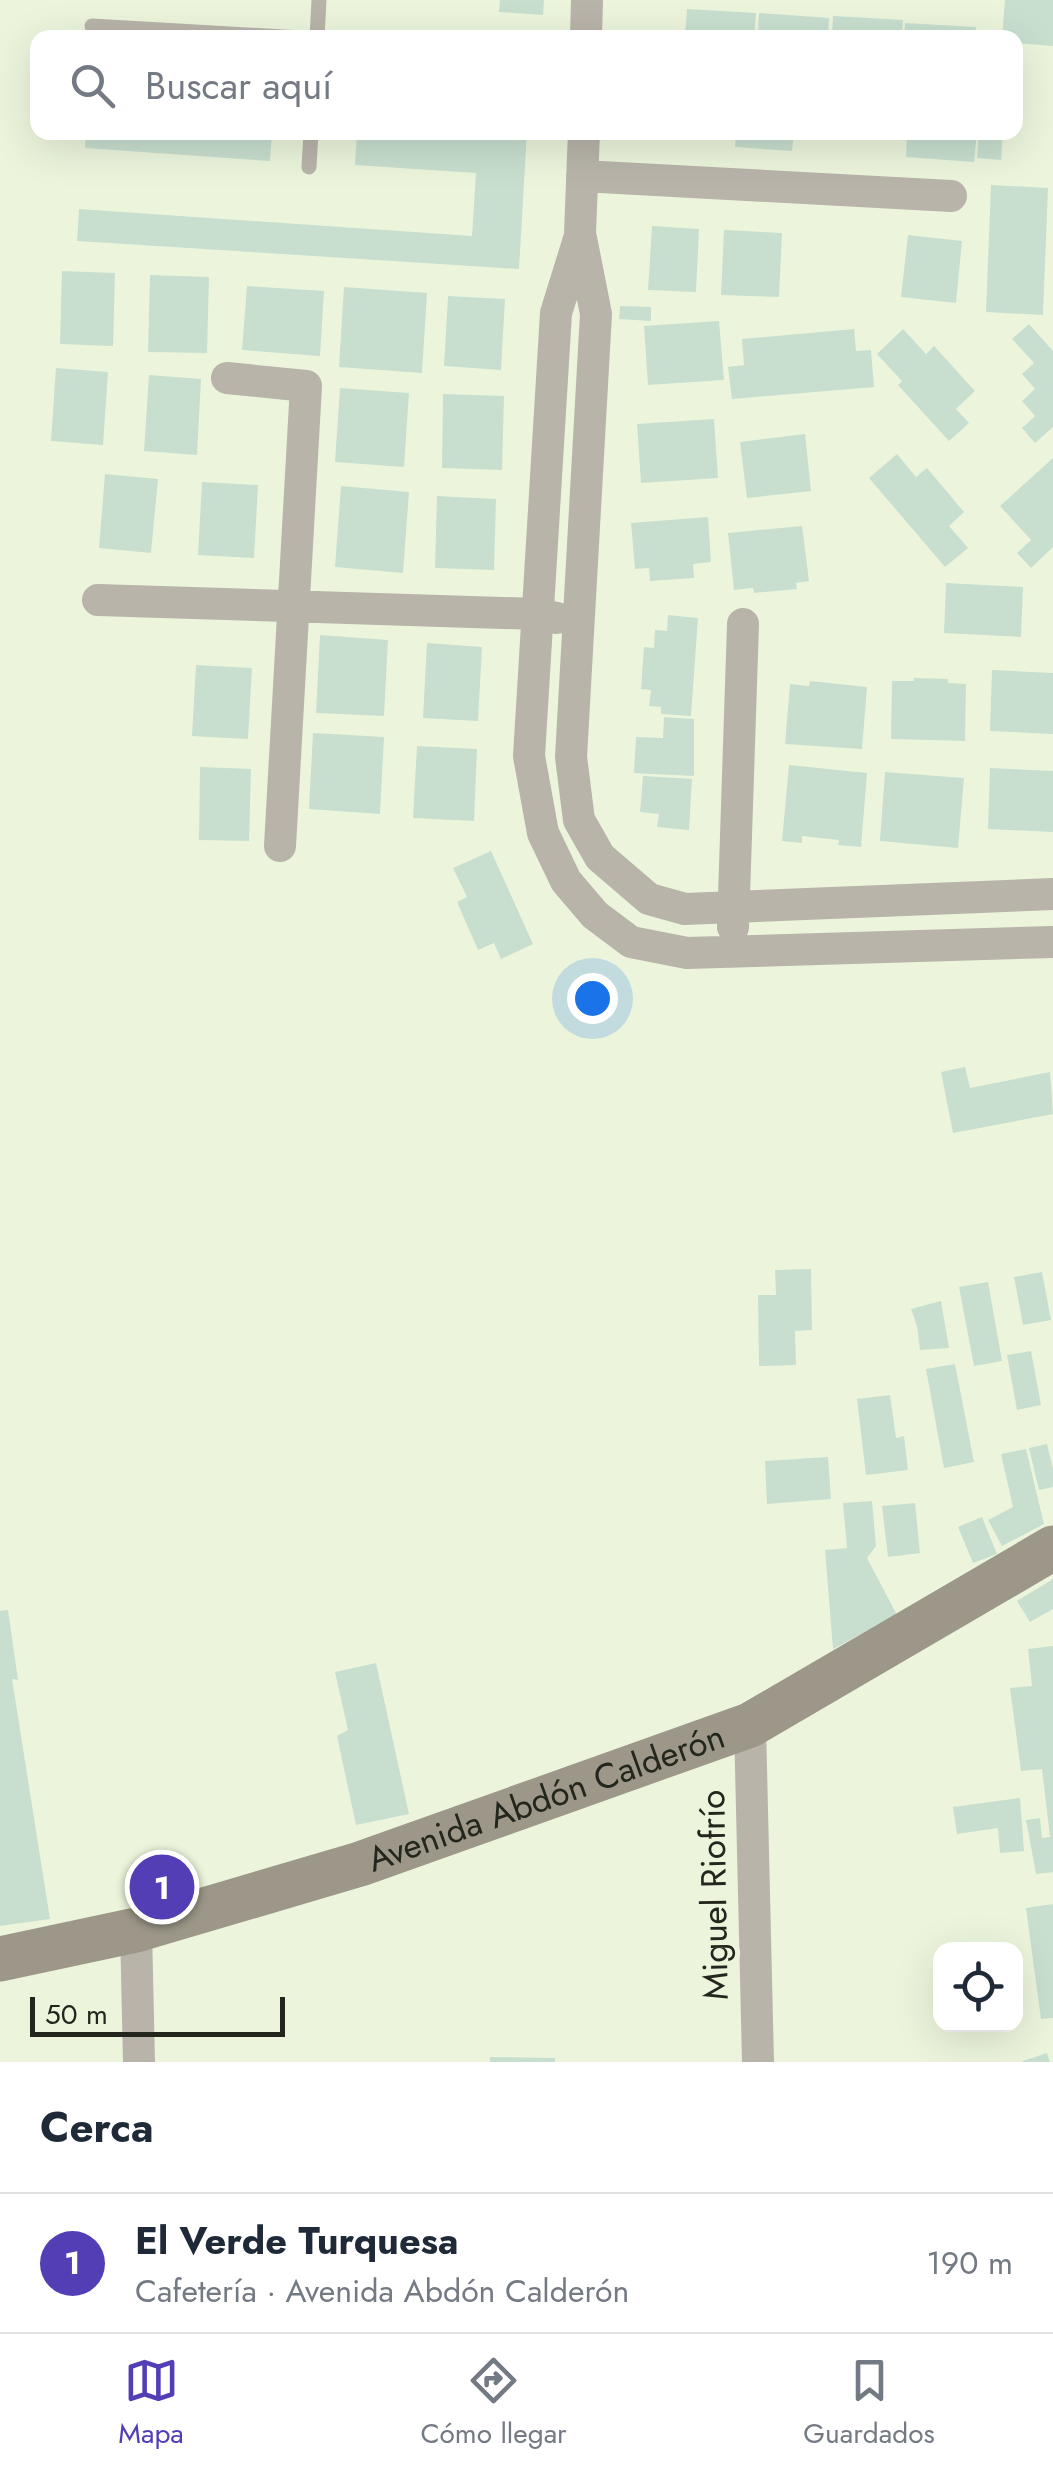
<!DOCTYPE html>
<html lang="es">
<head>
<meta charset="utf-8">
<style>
  body { margin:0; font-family:Jost,sans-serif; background:#f6f6f7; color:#1f2937 }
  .controls { position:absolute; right:30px; bottom:30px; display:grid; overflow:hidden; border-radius:20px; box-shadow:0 10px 40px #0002 }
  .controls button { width:90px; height:90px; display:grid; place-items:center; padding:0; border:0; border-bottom:2px solid #e0e1e3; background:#fff; color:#1f2937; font:50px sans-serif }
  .scale { position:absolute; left:30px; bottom:25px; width:255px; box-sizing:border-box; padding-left:10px; border:5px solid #23261d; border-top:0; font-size:28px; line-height:35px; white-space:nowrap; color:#23261d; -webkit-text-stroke:8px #ecf5dc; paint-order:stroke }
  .you { position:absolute; left:592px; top:998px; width:35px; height:35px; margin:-25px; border:8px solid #fff; border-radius:50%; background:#1a73e8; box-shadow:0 0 0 15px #1a73e833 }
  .badge { display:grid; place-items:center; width:65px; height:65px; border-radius:50%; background:#543eb6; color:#fff; font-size:32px; font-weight:700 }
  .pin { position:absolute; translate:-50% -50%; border:5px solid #fff; box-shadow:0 2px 10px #0006 }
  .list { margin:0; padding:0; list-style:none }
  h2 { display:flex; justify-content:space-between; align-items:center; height:130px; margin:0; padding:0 40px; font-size:42px }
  h2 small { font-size:32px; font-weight:400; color:#747a83 }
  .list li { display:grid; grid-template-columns:65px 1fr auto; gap:30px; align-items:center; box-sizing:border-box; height:140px; padding:0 40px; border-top:2px solid #e0e1e3 }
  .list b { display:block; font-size:38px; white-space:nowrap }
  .list p { margin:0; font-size:32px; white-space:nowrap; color:#747a83 }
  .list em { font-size:32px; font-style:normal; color:#747a83 }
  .icon { flex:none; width:55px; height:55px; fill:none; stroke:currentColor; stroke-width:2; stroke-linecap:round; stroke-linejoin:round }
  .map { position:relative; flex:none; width:1053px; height:2062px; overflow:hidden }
  .search { position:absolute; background:#fff; box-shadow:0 10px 40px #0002; left:30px; right:30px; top:30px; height:110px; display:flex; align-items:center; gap:25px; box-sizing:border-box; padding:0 35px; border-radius:20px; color:#747a83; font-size:38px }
  .sheet { height:270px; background:#fff }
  nav { display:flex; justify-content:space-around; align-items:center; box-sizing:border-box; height:140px; border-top:2px solid #e0e1e3; background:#fff; font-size:28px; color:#747a83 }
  nav a { display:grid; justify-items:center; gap:5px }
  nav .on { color:#543eb6 }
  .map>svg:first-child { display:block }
  .building { fill:#c8dfcf }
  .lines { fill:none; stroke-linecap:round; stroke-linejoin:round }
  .lane { stroke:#b8b4aa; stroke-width:15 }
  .street { stroke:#b8b4aa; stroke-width:32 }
  .secondary { stroke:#9c9788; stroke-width:45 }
  .labels { text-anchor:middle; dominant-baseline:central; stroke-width:10; stroke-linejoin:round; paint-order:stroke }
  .street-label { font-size:35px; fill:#23261d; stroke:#ecf5dc }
</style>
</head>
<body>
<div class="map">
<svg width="1053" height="2062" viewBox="0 0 1053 2062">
  <rect width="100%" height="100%" fill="#ecf5dc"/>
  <!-- building -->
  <path class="building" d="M500,0h44l-1,15 -44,-3z
    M1005,0h48v46l-37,-3v-5h-14z
    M687,9l69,4 -2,25h-69z
    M759,13l70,5 -1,20h-70z
    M833,16l70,4 -1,18h-70z
    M905,23l71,4 -1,11h-71z
    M86,132h186l-2,29 -185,-13z
    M357,132l121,5v-5h49l-8,137 -442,-28 2,-32 393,27 4,-63 -121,-8z
    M736,132h58l-2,19 -57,-4z
    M907,132h70l-3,30 -68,-5z
    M979,132h24l-2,28 -24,-2z
    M991,185l57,3 -5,127 -57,-3z
    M652,226l47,3 -3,63 -48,-2z
    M724,230l58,3 -3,64 -58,-2z
    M908,235l54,6 -6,62 -55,-6z
    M62,271l53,2 -2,73 -53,-2z
    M150,275l59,2 -2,76 -59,-1z
    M247,286l77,5 -4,65 -78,-6z
    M344,287l83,6 -5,80 -83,-6z
    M448,296l57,3 -4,71 -57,-4z
    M620,306l31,1v14l-32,-2z
    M719,321l5,59 -76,5 -4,-59z
    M1029,324l24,27v76l-18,16 -13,-15 13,-12 -13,-15 13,-12 -13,-15 12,-11 -22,-24z
    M854,329l2,22 15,-1 3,37 -142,12 -4,-32 16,-2 -2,-26z
    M903,329l23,25 8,-8 41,45 -19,18 13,14 -20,18 -51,-56 4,-4 -25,-27z
    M56,368l52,4 -5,73 -52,-4z
    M149,375l52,4 -4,76 -53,-4z
    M340,388l69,5 -5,74 -69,-5z
    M443,394l61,2 -2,74 -60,-2z
    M714,419l4,59 -77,5 -4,-59z
    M805,434l6,57 -64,7 -7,-56z
    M897,454l19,23 11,-9 37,44 -15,14 19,22 -23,19 -76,-89z
    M1053,458v89l-22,21 -14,-15 14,-13 -31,-34z
    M105,474l53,5 -7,74 -52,-5z
    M202,482l56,3 -4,73 -56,-3z
    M341,486l68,6 -6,81 -68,-6z
    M437,496l59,3 -2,71 -59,-2z
    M708,517l3,45 -18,2 1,14 -44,3 -1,-13 -14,1 -4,-46z
    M802,526l7,55 -13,2 1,6 -43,4 -1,-5 -19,2 -6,-57z
    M946,583l77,4 -2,50 -77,-4z
    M668,615l30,3 -7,98 -30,-2v-7l-12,-1 2,-16 -10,-1 3,-42 10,1 1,-18 12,1z
    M320,635l68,5 -4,76 -68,-3z
    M427,643l55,4 -4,74 -55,-3z
    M196,665l56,3 -4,71 -56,-3z
    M992,670l61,3v61l-63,-3z
    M914,678l34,1v4l18,1 -1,57 -74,-2 1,-58h22z
    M810,681l57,6 -5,62 -77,-5 5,-60 19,2z
    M664,717l30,2v57l-60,-3 2,-36 27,1z
    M313,733l71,4 -4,77 -71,-5z
    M417,746l60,3 -3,72 -61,-3z
    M789,765l78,8 -6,74 -23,-2 1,-5 -37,-4v7l-20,-2z
    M200,767l51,2 -2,72 -50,-1z
    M990,768l63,3v61l-65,-3z
    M885,772l79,6 -6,70 -78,-7z
    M643,776l49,3 -3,51 -32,-3 2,-13 -19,-2z
    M491,851l42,93 -32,15 -7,-16 -16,7 -21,-48 10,-5 -14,-29z
    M965,1067l5,21 80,-16 3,42 -100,19 -12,-61z
    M811,1269l1,61 -17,1 1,34 -37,1 -1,-71h18l-1,-25z
    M1042,1272l9,48 -28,5 -9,-48z
    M988,1282l14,79 -28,5 -15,-79z
    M941,1301l8,47 -29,2 -3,-24 -6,-17z
    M1031,1351l10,54 -24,5 -10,-55z
    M955,1364l19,98 -30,6 -18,-99z
    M890,1395l6,43 8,-2 4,34 -42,5 -9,-76z
    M1047,1444l6,25v18l-14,3 -10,-42z
    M1026,1449l18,75 -42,22 -14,-26 25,-13 -12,-53z
    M828,1457l3,42 -64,5 -2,-43z
    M872,1501l4,45 -9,12 30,57 -64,34 -8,-99 22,-2 -4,-45z
    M915,1503l5,50 -32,4 -6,-51z
    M982,1517l15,37 -24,9 -15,-36z
    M1053,1579v30l-23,13 -13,-21z
    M8,1610l10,70 -6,-1 38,240 -50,7v-315z
    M1053,1646v226l-17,2 -10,-54 14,-2 2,20 8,-1 -8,-68 -21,2 -11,-83 22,-2 -4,-37z
    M376,1663l33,151 -53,11 -19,-89 11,-6 -13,-58z
    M1020,1798l4,53 -24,2 -2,-25 -41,6 -4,-27z
    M1053,1904v114l-12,1 -15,-111z
    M1047,2053l3,9h-27v-1z
    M490,2057l65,1v4h-65z"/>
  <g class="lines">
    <!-- lane -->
    <path class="lane" d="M92,26l209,12
      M317,38l2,-38
      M309,167l2,-35"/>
    <!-- street -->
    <path class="street" d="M586,38l1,-38
      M584,132l-4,101 16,81 -25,443 8,63 21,37 49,42 36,10 368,-15
      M582,176l369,20
      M579,239l-23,74 -27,443 14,77 23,48 29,34 36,27 56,11 366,-11
      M227,378l79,8 -26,460
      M98,600l438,14 21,4
      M733,927l10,-303
      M750,1725l8,337
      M136,1930l3,132"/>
    <!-- secondary -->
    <path class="secondary" id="s1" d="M0,1959l136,-29 224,-66 390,-139 303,-177"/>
  </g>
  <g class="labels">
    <!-- street labels -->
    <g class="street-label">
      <text stroke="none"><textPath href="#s1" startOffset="570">Avenida Abdón Calderón</textPath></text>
      <text transform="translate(714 1895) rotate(-91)">Miguel Riofrío</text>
    </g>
  </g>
</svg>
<div class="controls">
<button><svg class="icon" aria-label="locate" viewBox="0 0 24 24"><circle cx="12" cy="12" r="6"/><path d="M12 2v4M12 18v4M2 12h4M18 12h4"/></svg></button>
</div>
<div class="scale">50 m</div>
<div class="you"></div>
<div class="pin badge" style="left:162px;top:1887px">1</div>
<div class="search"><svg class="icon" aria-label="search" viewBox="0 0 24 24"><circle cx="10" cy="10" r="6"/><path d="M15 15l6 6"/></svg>Buscar aquí</div>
</div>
<section class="sheet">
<h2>Cerca<small></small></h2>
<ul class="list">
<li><span class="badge">1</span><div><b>El Verde Turquesa</b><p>Cafetería · Avenida Abdón Calderón</p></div><em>190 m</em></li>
</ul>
</section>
<nav>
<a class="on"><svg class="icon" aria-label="map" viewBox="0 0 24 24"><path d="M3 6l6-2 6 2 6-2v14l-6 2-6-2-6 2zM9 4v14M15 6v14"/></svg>Mapa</a>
<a><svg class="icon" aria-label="directions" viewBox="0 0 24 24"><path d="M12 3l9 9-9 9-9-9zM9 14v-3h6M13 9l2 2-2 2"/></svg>Cómo llegar</a>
<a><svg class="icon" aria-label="saved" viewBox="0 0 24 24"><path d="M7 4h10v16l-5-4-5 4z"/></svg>Guardados</a>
</nav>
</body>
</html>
